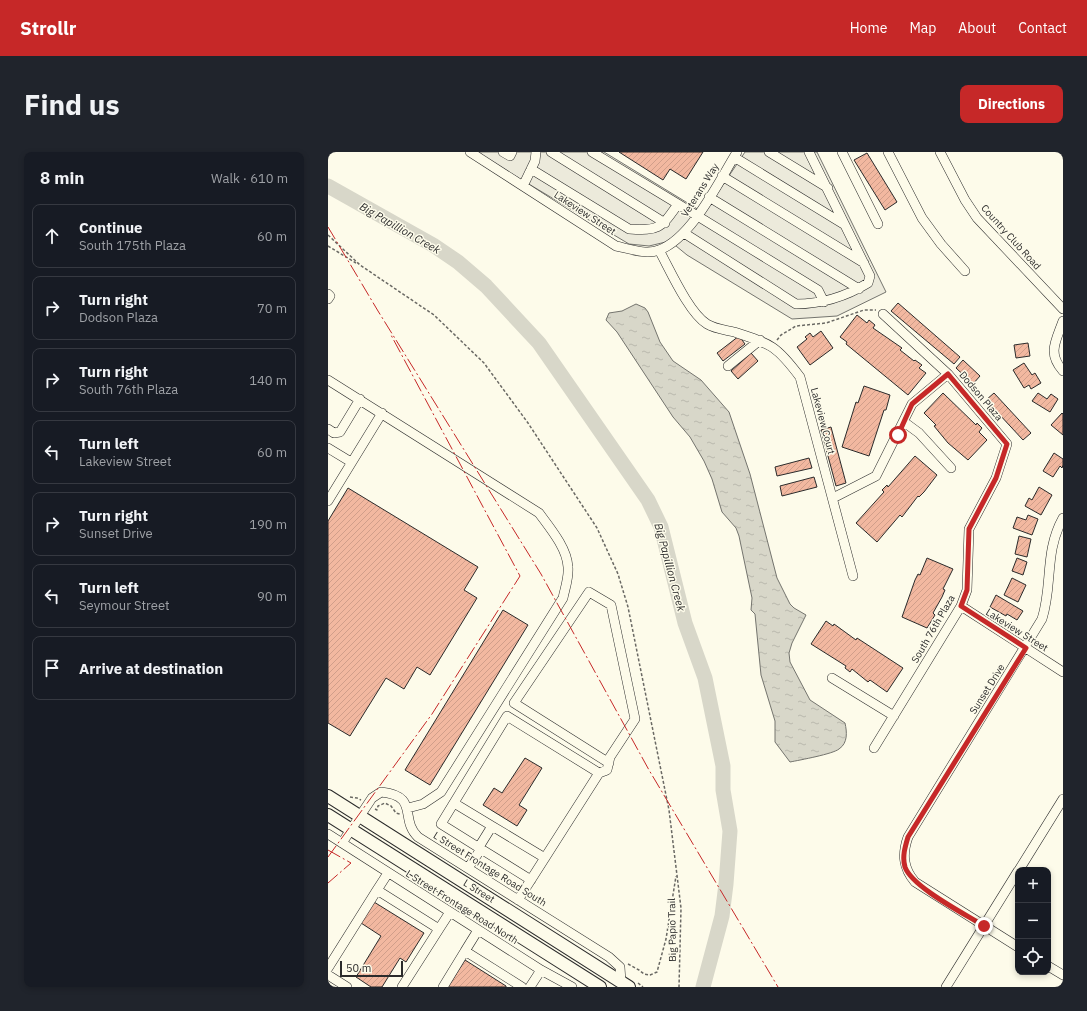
<!DOCTYPE html>
<html lang="en">
<head>
<meta charset="utf-8">
<style>
  body { margin:0; font-family:"IBM Plex Sans",sans-serif; background:#20242c; color:#f1f3f6 }
  .controls { position:absolute; right:12px; bottom:12px; display:grid; overflow:hidden; border-radius:8px; box-shadow:0 2px 6px #0003 }
  .controls button { width:36px; height:36px; display:grid; place-items:center; padding:0; border:0; border-bottom:1px solid #363941; background:#171b24; color:#f1f3f6; font:20px sans-serif }
  .scale { position:absolute; left:12px; bottom:10px; width:63px; box-sizing:border-box; padding-left:4px; border:2px solid #2b2b2b; border-top:0; font-size:11px; line-height:14px; white-space:nowrap; color:#2b2b2b; -webkit-text-stroke:3px #fdfbea; paint-order:stroke }
  .stop { position:absolute; width:12px; height:12px; margin:-9px; border:3px solid #c62828; border-radius:50%; background:#fff }
  .stop.end { background:#c62828; border-color:#fff; box-shadow:0 1px 4px #0008 }
  .list { margin:0; padding:0; list-style:none }
  h2 { display:flex; justify-content:space-between; align-items:center; height:52px; margin:0; padding:0 16px; font-size:17px }
  h2 small { font-size:13px; font-weight:400; color:#9ea1a6 }
  .list li { display:grid; grid-template-columns:26px 1fr auto; gap:12px; align-items:center; box-sizing:border-box; height:64px; margin:0 8px 8px; padding:0 8px; border:1px solid #363941; border-radius:8px }
  .list b { display:block; font-size:15px; white-space:nowrap }
  .list p { margin:0; font-size:13px; white-space:nowrap; color:#9ea1a6 }
  .list em { font-size:13px; font-style:normal; color:#9ea1a6 }
  .icon { flex:none; width:22px; height:22px; fill:none; stroke:currentColor; stroke-width:2; stroke-linecap:round; stroke-linejoin:round }
  .map { position:relative; flex:none; width:735px; height:835px; overflow:hidden; border-radius:8px }
  header { display:flex; align-items:center; gap:24px; box-sizing:border-box; height:56px; padding:0 20px; background:#c62828; color:#fff }
  header strong { font-size:19px }
  nav { display:flex; gap:22px; margin-inline-start:auto; font-size:14px }
  .intro { display:flex; align-items:center; justify-content:space-between; box-sizing:border-box; height:96px; padding:0 24px }
  h1 { margin:0; font-size:28px }
  .button { padding:10px 18px; border-radius:8px; background:#c62828; color:#fff; font-size:14px; font-weight:700 }
  main { display:flex; gap:24px; padding:0 24px }
  aside { flex:1; background:#171b24; border-radius:8px; box-shadow:0 2px 6px #0003 }
  .map>svg:first-child { display:block }
  .parking { fill:#eceadb; stroke:#74746e }
  .water { fill:url(#water-ripples); stroke:#74746e }
  .lines { fill:none; stroke-linecap:round; stroke-linejoin:round }
  .river { stroke:#d8d7c9; stroke-width:15 }
  .building { fill:url(#building-hatch); stroke:#2b2b2b }
  .minor-casing { stroke:#2b2b2b; stroke-width:10 }
  .major-casing { stroke:#2b2b2b; stroke-width:14 }
  .path { stroke:#6a6964; stroke-width:1.5; stroke-dasharray:3 2; stroke-linecap:butt }
  .minor { stroke:#fdfbea; stroke-width:9 }
  .major { stroke:#fdfbea; stroke-width:12 }
  .power { stroke:#c62828; stroke-width:1; stroke-dasharray:14 3 2 3; stroke-linecap:butt }
  .route { stroke:#c62828; stroke-width:5 }
  .labels { text-anchor:middle; dominant-baseline:central; stroke-width:3; stroke-linejoin:round; paint-order:stroke }
  .street-label { font-size:10px; fill:#2b2b2b; stroke:#fdfbea }
  .water-label { font-size:11px; font-style:italic; fill:#2b2b2b; stroke:#fdfbea }
</style>
</head>
<body>
<header>
<strong>Strollr</strong>
<nav><a>Home</a><a>Map</a><a>About</a><a>Contact</a></nav>
</header>
<div class="intro"><h1>Find us</h1><a class="button">Directions</a></div>
<main>
<aside>
<h2>8 min<small>Walk · 610 m</small></h2>
<ul class="list">
<li><svg class="icon" aria-label="ahead" viewBox="0 0 24 24"><path d="M12 20V5M6 11l6-6 6 6"/></svg><div><b>Continue</b><p>South 175th Plaza</p></div><em>60 m</em></li>
<li><svg class="icon" aria-label="right" viewBox="0 0 24 24"><path d="M7 20v-9h11M14 6l5 5-5 5"/></svg><div><b>Turn right</b><p>Dodson Plaza</p></div><em>70 m</em></li>
<li><svg class="icon" aria-label="right" viewBox="0 0 24 24"><path d="M7 20v-9h11M14 6l5 5-5 5"/></svg><div><b>Turn right</b><p>South 76th Plaza</p></div><em>140 m</em></li>
<li><svg class="icon" aria-label="left" viewBox="0 0 24 24"><path d="M17 20v-9H6M10 6l-5 5 5 5"/></svg><div><b>Turn left</b><p>Lakeview Street</p></div><em>60 m</em></li>
<li><svg class="icon" aria-label="right" viewBox="0 0 24 24"><path d="M7 20v-9h11M14 6l5 5-5 5"/></svg><div><b>Turn right</b><p>Sunset Drive</p></div><em>190 m</em></li>
<li><svg class="icon" aria-label="left" viewBox="0 0 24 24"><path d="M17 20v-9H6M10 6l-5 5 5 5"/></svg><div><b>Turn left</b><p>Seymour Street</p></div><em>90 m</em></li>
<li><svg class="icon" aria-label="arrive" viewBox="0 0 24 24"><path d="M6 21V4h12l-3 4 3 4H6"/></svg><div><b>Arrive at destination</b></div></li>
</ul>
</aside>
<div class="map">
<svg width="735" height="835" viewBox="0 0 735 835">
  <defs>
    <pattern id="water-ripples" width="26" height="14" patternUnits="userSpaceOnUse"><rect width="26" height="14" fill="#d8d7c9"/><path d="M2 4q2-2 4 0t4 0M15 11q2-2 4 0t4 0" fill="none" stroke="#bab9ad"/></pattern>
    <pattern id="building-hatch" width="6" height="6" patternUnits="userSpaceOnUse"><rect width="6" height="6" fill="#f2b8a0"/><path d="M-1 1l2-2M0 6l6-6M5 7l2-2" fill="none" stroke="#d09e8a"/></pattern>
  </defs>
  <rect width="100%" height="100%" fill="#fdfbea"/>
  <!-- parking -->
  <path class="parking" d="M151,0h125l100,61 41,-61h72l69,140 -49,24 -45,3 -105,-64 -17,-14 -21,5 -20,-2 -142,-85z"/>
  <!-- water -->
  <path class="water" d="M308,152l9,4 3,4 12,30 13,19 28,19 28,32 21,62 27,104 13,26 4,4 12,7 -14,28 -3,10 1,9 20,38 35,23c2,9 3,20 -6,26 -6,5 -39,11 -49,13l-15,-20v-21l-14,-46 -6,-61 -4,-4 1,-12 -13,-62 -3,-8 -14,-16 -10,-33 -8,-18 -14,-24 -17,-20 -56,-85 -11,-12 3,-7 13,-2z"/>
  <g class="lines">
    <!-- river -->
    <path class="river" d="M0,34l105,59 25,17 28,24 53,57 109,157 13,27 24,96 20,55 18,88v24l7,41 -4,53 -4,32 -19,71"/>
  </g>
  <!-- building -->
  <path class="building" d="M291,0h84l-17,27 -16,-10 -7,11z
    M539,1l30,49 -12,8 -31,-50z
    M570,151l62,54 -6,7 -63,-53z
    M529,163l10,8 2,-3 6,5 -2,3 29,20 -2,2 14,11 1,-1 7,5 -3,3 7,5 -18,22 -62,-51 1,-2 -7,-5z
    M493,179l12,17 -23,17 -13,-18 10,-8 -2,-2 5,-4 3,4z
    M411,184l6,8 -22,17 -6,-8z
    M700,191l2,13 -14,2 -2,-13z
    M423,201l7,8 -20,18 -7,-8z
    M635,208l17,16 -7,8 -17,-16z
    M696,211l8,12 3,-2 6,10 -10,6 -2,-4 -5,3 -11,-18z
    M536,234l26,9 -4,15h-2l-15,46 -27,-9 14,-45 2,1z
    M615,241l33,32 1,-2 5,5 -3,4 8,8 -19,20 -20,-17 -14,-17 2,-1 -12,-12z
    M666,241l37,40 -8,7 -37,-40z
    M710,241l9,6 4,-5 7,5 -8,13 -18,-11z
    M734,261l1,1v21l-12,-10z
    M503,275l15,56 -10,3 -15,-56z
    M726,301l9,6v6l-1,3 -2,-2 -7,11 -10,-6z
    M587,304l22,19 -13,17 -5,5 -1,-1 -16,21 -2,-2 -23,27 -21,-19 28,-31 -2,-2 5,-5 1,2z
    M481,306l3,10 -35,8 -2,-9z
    M486,325l3,10 -35,9 -2,-10z
    M711,335l13,8 -11,20 -16,-9 4,-8 3,2z
    M20,336l130,79 -14,23 13,8 -47,77 -13,-8 -13,22 -18,-11 -36,58 -22,-13v-202z
    M700,363l10,4 -6,16 -19,-7 4,-11 9,3z
    M691,384l12,3 -4,18 -12,-3z
    M599,406l26,11 -10,20 2,1 -3,7 -9,16 2,2 -8,13 -25,-11 13,-37 3,-6 2,1z
    M689,406l10,4 -4,13 -11,-4z
    M684,426l14,7 -8,17 -14,-7z
    M668,443l27,16 -6,9 -10,-6 -1,2 -16,-9z
    M175,458l25,15 -98,160 -25,-15z
    M498,469l7,5 1,-2 22,16 1,-2 46,30 -16,24 -17,-12 -2,2 -16,-13 -2,3 -5,-4 1,-2 -35,-22z
    M197,606l17,10 -23,37 8,5 -10,16 -34,-21 11,-17 8,5z
    M46,750l50,31 -18,29 -6,-4 -18,29h-11l-15,-10 25,-41 -20,-13z
    M137,808l41,26v1h-58z"/>
  <g class="lines">
    <!-- minor casing -->
    <g class="minor-casing">
      <path id="minor" d="M142,0l146,94c14,3 30,9 43,4 33,-12 60,-69 78,-98
        M175,0l7,4 2,-4
        M223,0l114,71
        M264,0l86,52
        M441,0l59,36
        M514,0l36,72
        M560,0l34,66 19,26 24,27
        M612,0l25,48 12,18 86,91
        M406,5l111,68
        M203,17l98,60c31,2 32,-1 49,-25l140,86 6,12
        M394,24l142,87
        M195,34l12,-25 1,-9
        M381,45l150,92
        M356,81l112,71c27,0 49,-7 72,-21l2,-7 -61,-124
        M331,98c11,20 30,63 48,74 8,5 19,6 27,8 37,12 42,13 66,45l53,199
        M0,142l2,2 -2,3
        M735,169c-7,20 -16,32 0,50
        M400,214l32,-26
        M0,228l211,133c11,15 28,35 29,54 1,11 -3,21 -5,31l-122,194 -18,12 -15,4
        M576,270l15,11 32,35
        M0,277l6,4 6,-1 20,-33
        M0,296l23,14
        M505,346l43,-22 36,-72 36,-30
        M0,349l54,-88
        M633,454l102,66
        M504,526l62,38
        M546,596l87,-142 6,-16 2,-61 27,-51 11,-34 -59,-70 -65,-60
        M271,621l8,-3 3,-13 25,-38 -24,-114 -22,-13 -75,111 95,60
        M126,651l38,23 -13,21
        M164,674l53,32
        M0,682l213,136 31,17
        M14,691l30,-45 9,-6c39,4 18,27 37,45l191,120 11,10 1,15
        M153,697l50,31
        M140,716l13,-19 -40,-25 66,-108 92,57 -81,127
        M691,718l44,-71
        M60,721l-11,17 62,39 11,-17
        M150,778l-13,21 57,36
        M690,795l-103,-65c-12,-14 -13,-28 -7,-45l134,-218c11,-34 2,-67 21,-101
        M720,814l15,9
        M0,816l49,-78
        M0,823l19,12
        M74,835l37,-58
        M115,835l22,-36
        M202,835l11,-17
        M618,835l72,-116"/>
    </g>
    <!-- major casing -->
    <g class="major-casing">
      <path id="major" d="M0,644l301,191
        M0,663l272,172"/>
    </g>
    <!-- path -->
    <path class="path" d="M0,83l32,30 74,50 50,48 44,60 69,105 21,46 10,33 41,203 12,98 -2,79
      M0,94l28,17
      M449,188l4,-5 15,-9 30,-3 38,-13h12
      M22,645l7,1 4,2
      M47,657l2,1 1,-4 7,-3 6,3 5,7 4,1
      M300,812l11,6 5,4 6,1 7,-3 9,-33 10,-63
      M310,831l5,4"/>
    <!-- minor -->
    <use href="#minor" class="minor"/>
    <!-- major -->
    <use href="#major" class="major"/>
    <!-- power -->
    <path class="power" d="M0,75l50,84 163,263 108,196 129,217
      M0,698l23,13 -23,20
      M0,705l104,-143 88,-138 -129,-241"/>
  </g>
  <g class="lines">
    <!-- route -->
    <path class="route" d="M570,283l14,-31 36,-30 59,70 -11,34 -27,51 -2,61 -6,16 65,42 -118,189c-3,10 -6,20 -3,30 7,20 60,47 79,59"/>
  </g>
  <g class="labels">
    <!-- street labels -->
    <g class="street-label">
      <text transform="translate(372 38) rotate(-58)">Veterans Way</text>
      <text transform="translate(257 61) rotate(33)">Lakeview Street</text>
      <text transform="translate(683 85) rotate(48)">Country Club Road</text>
      <text transform="translate(653 244) rotate(50)">Dodson Plaza</text>
      <text transform="translate(495 269) rotate(75)">Lakeview Court</text>
      <text transform="translate(605 477) rotate(-60)">South 76th Plaza</text>
      <text transform="translate(689 478) rotate(32)">Lakeview Street</text>
      <text transform="translate(659 537) rotate(-58)">Sunset Drive</text>
      <text transform="translate(162 717) rotate(32)">L Street Frontage Road South</text>
      <text transform="translate(151 739) rotate(32)">L Street</text>
      <text transform="translate(134 755) rotate(32)">L Street Frontage Road North</text>
      <text transform="translate(344 778) rotate(-91)">Big Papio Trail</text>
    </g>
    <!-- water labels -->
    <g class="water-label">
      <text transform="translate(72 76) rotate(30)">Big Papillion Creek</text>
      <text transform="translate(342 415) rotate(75)">Big Papillion Creek</text>
    </g>
  </g>
</svg>
<div class="controls">
<button>+</button>
<button>−</button>
<button><svg class="icon" aria-label="locate" viewBox="0 0 24 24"><circle cx="12" cy="12" r="6"/><path d="M12 2v4M12 18v4M2 12h4M18 12h4"/></svg></button>
</div>
<div class="scale">50 m</div>
<div class="stop" style="left:570px;top:283px"></div>
<div class="stop end" style="left:656px;top:774px"></div>
</div>
</main>
</body>
</html>
